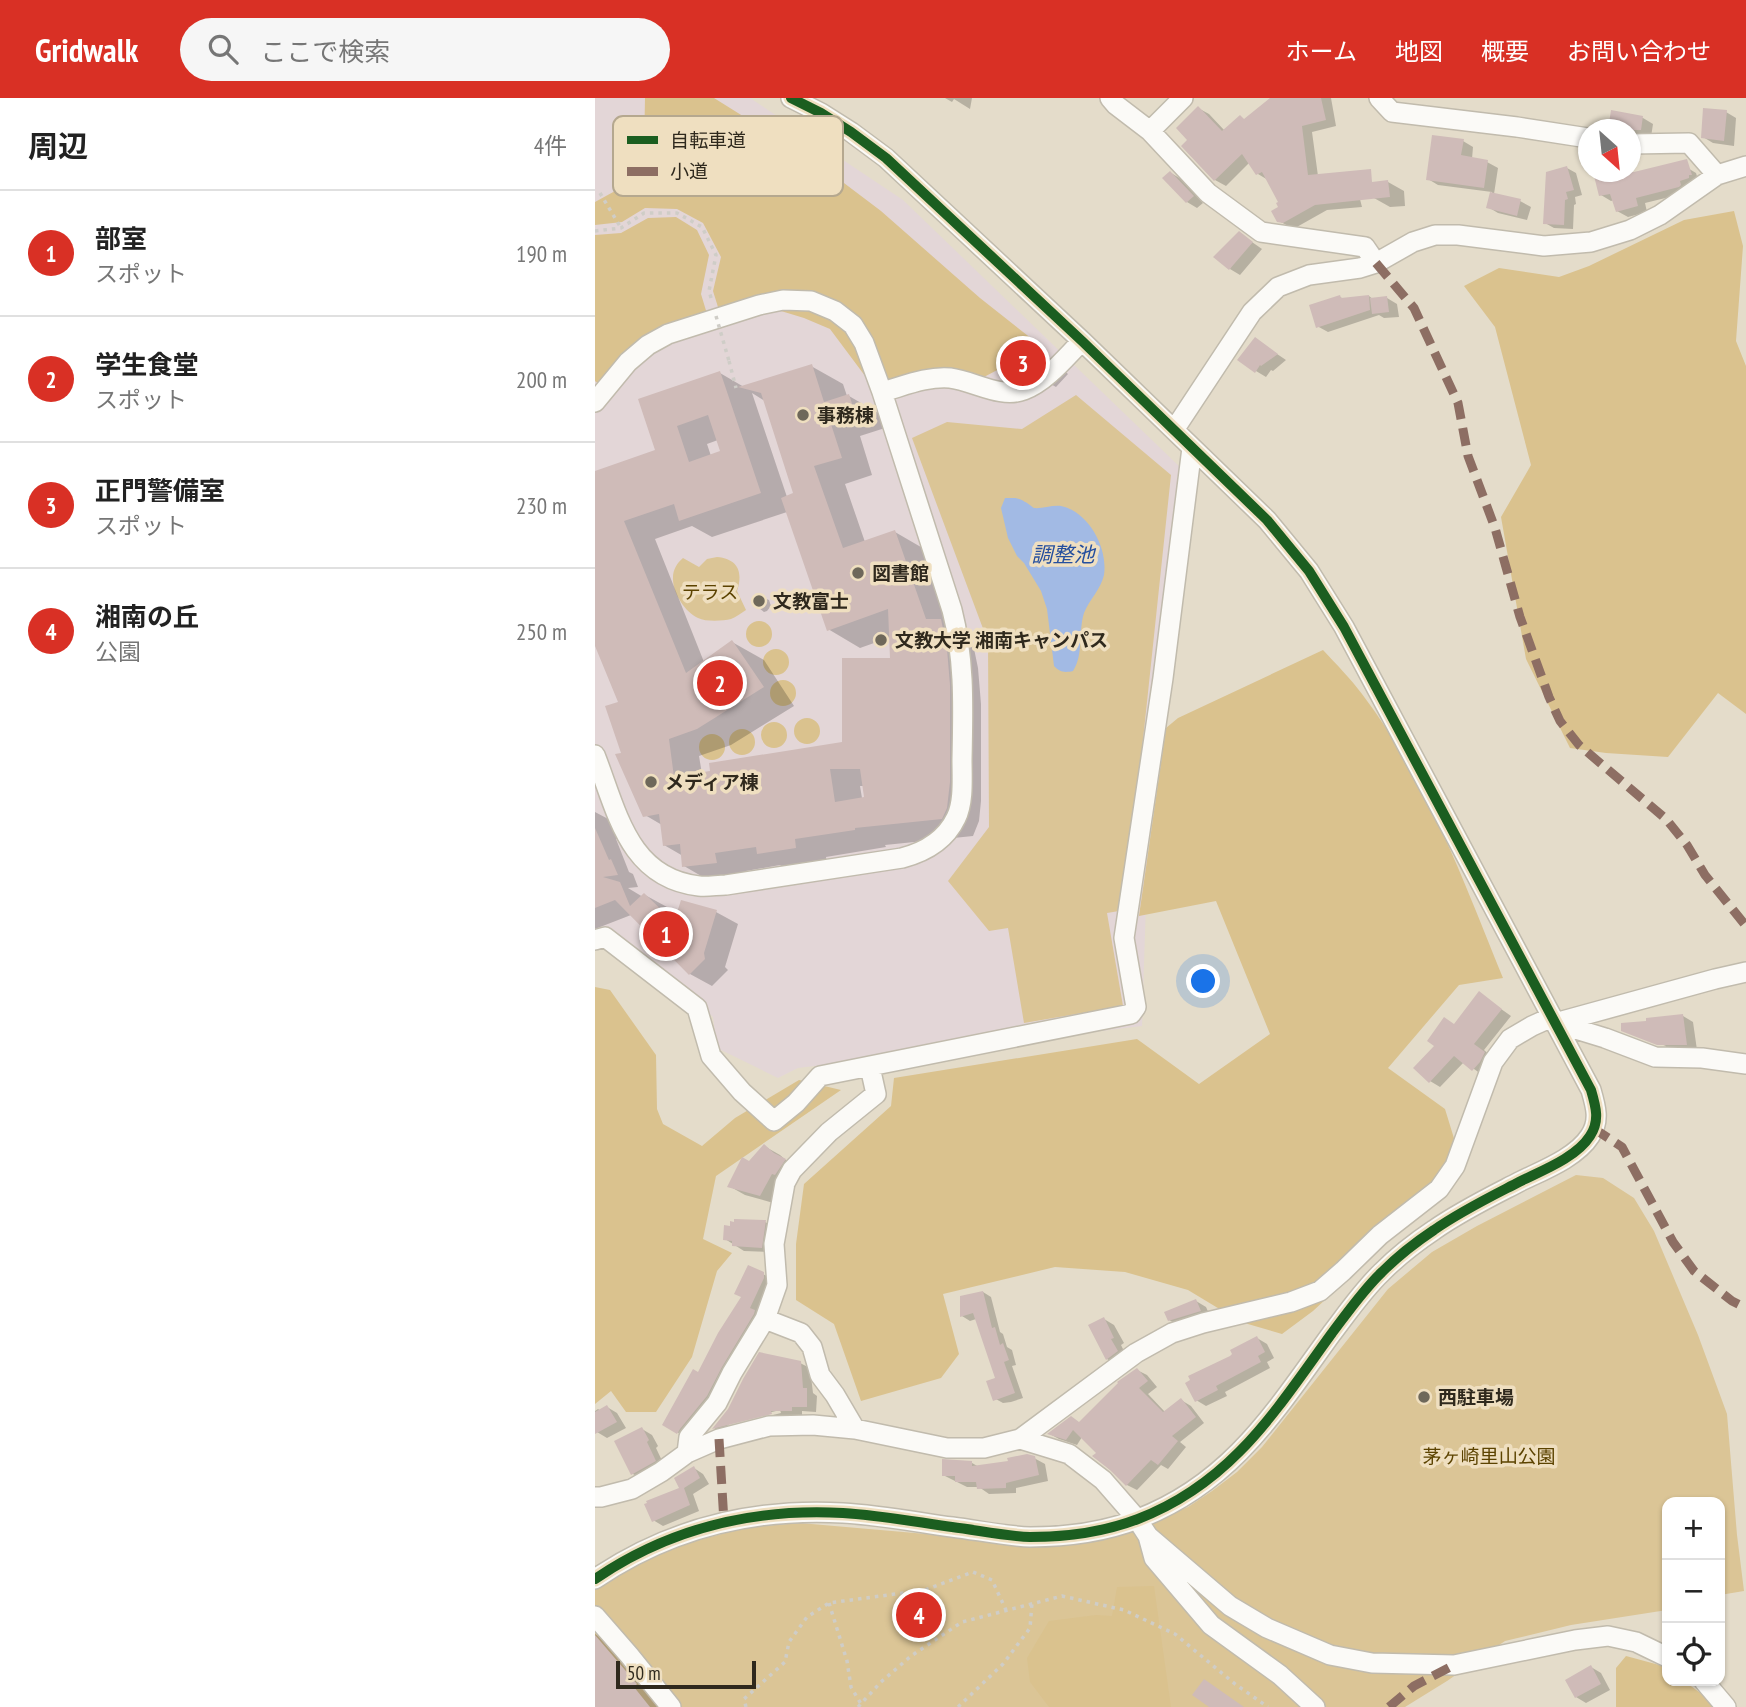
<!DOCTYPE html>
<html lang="ja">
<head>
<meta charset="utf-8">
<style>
  body { margin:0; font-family:"PT Sans Narrow","Noto Sans JP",sans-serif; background:#f6f6f6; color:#222 }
  .controls { position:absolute; right:21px; bottom:21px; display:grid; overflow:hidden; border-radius:14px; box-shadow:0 2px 5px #0004 }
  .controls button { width:63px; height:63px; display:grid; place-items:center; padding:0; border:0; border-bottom:2px solid #e0e0e0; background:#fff; color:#222; font:35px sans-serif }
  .compass { position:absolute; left:983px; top:21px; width:63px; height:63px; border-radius:50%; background:#fff; box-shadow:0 2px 5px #0004; rotate:153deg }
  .scale { position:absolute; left:21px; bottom:18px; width:140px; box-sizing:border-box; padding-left:7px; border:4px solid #2f291d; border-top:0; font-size:19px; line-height:24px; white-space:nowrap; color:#2f291d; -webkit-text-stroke:5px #efdfc0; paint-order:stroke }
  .you { position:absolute; left:609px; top:884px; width:24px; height:24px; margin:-18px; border:5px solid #fff; border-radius:50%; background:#1a73e8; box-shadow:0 0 0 10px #1a73e833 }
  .badge { display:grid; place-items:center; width:46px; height:46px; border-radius:50%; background:#d93025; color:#fff; font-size:23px; font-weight:700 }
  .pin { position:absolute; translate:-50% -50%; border:4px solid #fff; box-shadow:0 2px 7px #0006 }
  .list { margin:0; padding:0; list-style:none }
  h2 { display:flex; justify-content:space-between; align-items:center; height:91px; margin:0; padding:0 28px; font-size:30px }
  h2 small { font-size:23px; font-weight:400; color:#767676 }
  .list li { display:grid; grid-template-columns:46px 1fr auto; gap:21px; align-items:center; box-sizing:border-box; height:126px; padding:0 28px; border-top:2px solid #e0e0e0 }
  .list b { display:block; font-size:26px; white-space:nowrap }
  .list p { margin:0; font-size:23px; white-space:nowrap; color:#767676 }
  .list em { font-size:23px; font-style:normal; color:#767676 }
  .icon { flex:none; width:38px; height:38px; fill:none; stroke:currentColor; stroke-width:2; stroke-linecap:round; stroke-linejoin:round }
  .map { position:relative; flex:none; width:1151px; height:1609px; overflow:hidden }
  header { display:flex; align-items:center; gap:42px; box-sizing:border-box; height:98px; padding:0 35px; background:#d93025; color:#fff }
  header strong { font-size:33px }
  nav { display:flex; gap:38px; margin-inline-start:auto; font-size:24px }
  .search { width:490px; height:63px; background:#f6f6f6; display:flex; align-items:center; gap:18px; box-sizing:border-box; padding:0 24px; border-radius:38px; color:#767676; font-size:26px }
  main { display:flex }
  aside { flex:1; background:#fff }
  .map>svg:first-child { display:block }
  .education { fill:#e3d6d7 }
  .green { fill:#dbc596 }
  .forest { fill:#dac28e }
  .water { fill:#a2bae4 }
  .shadow { fill:#0003; fill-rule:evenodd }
  .building { fill:#cfbbb8; fill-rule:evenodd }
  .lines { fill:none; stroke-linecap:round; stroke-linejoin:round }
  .minor-casing { stroke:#c1bbad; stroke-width:22 }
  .path { stroke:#cfcdc7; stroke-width:3.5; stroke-dasharray:3.5 5; stroke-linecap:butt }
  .minor { stroke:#fbfaf7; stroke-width:19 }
  .path-bridge { stroke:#cfcdc7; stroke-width:3.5; stroke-dasharray:3.5 5; stroke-linecap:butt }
  .quiet { stroke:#8d6e63; stroke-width:9; stroke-dasharray:18 9; stroke-linecap:butt }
  .cycleway-casing { stroke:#efdfc0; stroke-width:15 }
  .cycleway { stroke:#1b5e20; stroke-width:10 }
  .poi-dot { fill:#6e685a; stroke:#efdfc0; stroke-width:2.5 }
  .labels { text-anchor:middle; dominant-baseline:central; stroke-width:7; stroke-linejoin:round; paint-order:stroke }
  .poi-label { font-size:19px; font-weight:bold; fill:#2f291d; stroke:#efdfc0; text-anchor:start }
  .park-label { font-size:19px; fill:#5c4300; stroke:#efdfc0 }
  .water-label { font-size:21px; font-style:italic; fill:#254f9e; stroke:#efdfc0 }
  .key { fill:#efdfc0; stroke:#b5a88f; stroke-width:2 }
  .key-label { font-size:19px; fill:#2f291d }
</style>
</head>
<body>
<header>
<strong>Gridwalk</strong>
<div class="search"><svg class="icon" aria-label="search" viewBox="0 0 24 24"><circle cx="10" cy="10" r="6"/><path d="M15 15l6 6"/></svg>ここで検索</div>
<nav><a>ホーム</a><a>地図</a><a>概要</a><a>お問い合わせ</a></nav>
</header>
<main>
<aside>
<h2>周辺<small>4件</small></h2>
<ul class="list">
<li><span class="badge">1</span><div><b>部室</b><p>スポット</p></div><em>190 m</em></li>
<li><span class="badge">2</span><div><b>学生食堂</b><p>スポット</p></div><em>200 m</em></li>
<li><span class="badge">3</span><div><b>正門警備室</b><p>スポット</p></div><em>230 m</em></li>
<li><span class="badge">4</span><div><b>湘南の丘</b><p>公園</p></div><em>250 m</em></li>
</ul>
</aside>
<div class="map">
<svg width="1151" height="1609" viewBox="0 0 1151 1609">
  <rect width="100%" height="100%" fill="#e4dcca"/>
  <!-- education -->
  <path class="education" d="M0,0h155l153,102 280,270 -34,340 -7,216 -344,42 -20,10 -61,-30 -4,-31 -25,-23 -80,-57 -13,6z"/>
  <!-- green -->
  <path class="green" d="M481,297l95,80 -46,435 -18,3 16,93 -99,17 -16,-95 -19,3 -41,-50 41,-54 -1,-185 -76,-204 35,-16 75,7z
    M122,459c22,2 26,16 20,34l9,19c-5,3 -10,7 -15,9 -8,2 -25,3 -33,-1 -13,-6 -26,-26 -25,-41 0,-7 4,-14 10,-19l16,9 8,-8z
    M981,1077l27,3 31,20 20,33 44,104 29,79 10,121 7,56 -24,4v-93h-53v108l-96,15 -66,16 -58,40 -42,26h-810v-118l17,-13 32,-14 28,-15 76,-20 52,-4 241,21 93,-15 54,-22 24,-16 25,-19 25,-25 126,-158 44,-37 45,-26z"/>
  <!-- forest -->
  <path class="forest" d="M50,0h69l61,38 65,44 41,31 99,87 52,41 -31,29 -17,9 -21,-4 -83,23 -50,-67 -26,-11 -23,-7 -59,9 -9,-29 8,-34 -18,-34 -26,-14 -32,-1 -23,14 -27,3v-23l31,-17 18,-32z
    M1139,113l9,35 -7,95 10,25v348l-28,-21 -50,64 -62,-4 -36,-5 -44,-89 -25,-142 30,-52 -36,-138 -31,-41 35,-18 60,9 30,-11 95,-46z
    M81,119l21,13 12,25 -8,39 10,33c-21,8 -43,15 -60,28 -15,11 -28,26 -39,40l-17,-14v-146l26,-2 27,-15z
    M151 536a13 13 0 1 1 26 0a13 13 0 1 1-26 0Z
    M168 564a13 13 0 1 1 26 0a13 13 0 1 1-26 0Z
    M728,552c13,14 28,29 39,44 65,85 101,186 141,284l-44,7 -71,83 57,41 19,62 -151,140 -31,23 -41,-12 -53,-32 -63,-18 -70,-5 -112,27 16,60 -18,24 -80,23 -27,-77 -38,-24v-56l8,-60 87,-78 3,-28 243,-39 62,45 71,-50 -54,-133 -77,15 27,-188 12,-10z
    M175 595a13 13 0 1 1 26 0a13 13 0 1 1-26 0Z
    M199 633a13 13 0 1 1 26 0a13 13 0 1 1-26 0Z
    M166 637a13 13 0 1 1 26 0a13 13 0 1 1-26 0Z
    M134 644a13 13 0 1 1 26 0a13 13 0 1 1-26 0Z
    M104 649a13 13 0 1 1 26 0a13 13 0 1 1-26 0Z
    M0,889l15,3 46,65 1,54 6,15 39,22 33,-28 64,-38 42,10 -125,86 -13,63 29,14 -15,18 -25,86 -36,55h-30l-15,-21 -16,13z
    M559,1488l17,121h-122l-19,-25 -3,-24 22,-37 47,-6 16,1 5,-29z
    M1031,1558l37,10 4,3v12h17l26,19 5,7h-99v-39z"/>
  <!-- water -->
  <path class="water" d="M410,400c8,0 14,-1 20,4 2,0 8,6 9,6 7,1 18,-3 27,-2 28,6 47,42 43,69 -3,14 -15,25 -20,38 -6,19 0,41 -11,58 -9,2 -13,1 -19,-5l-7,-57 -6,-18 -17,-28 -7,-7 -9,-18 -7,-30z"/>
  <!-- shadow -->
  <path class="shadow" d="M350,0h27l-2,11 -16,-10 -2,3z
    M678,0h58l5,28 -24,6 6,44 37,4 7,27 -35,3 -32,18 -5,-1 -11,-6 2,-19 -13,-22 -10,-6 -8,-12 -24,24 -11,-6 -25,-40 8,-32 11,6 16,17 21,-11z
    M1018,14l30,6 10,6 -2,13 -20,-2v-5z
    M1131,14l10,6 -2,28 -21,-3 -10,-6z
    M868,43l10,6 -1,12 15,3 11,6 -4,26 26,7 11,6 -4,13 -29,-7 -10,-6 4,-15 -54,-7 -10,-6z
    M1091,69l10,6 3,10 -9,9 -45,11 2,9 -19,5 -11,-6 -3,-11 -3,1 -10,-6 -5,-17 1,-6h31l8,1z
    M972,70l9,5 6,22 -7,2 1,7 -2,1 -1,24 -19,-1 -9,-5z
    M576,75l10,6 22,24 -6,5 -10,-6z
    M793,84l16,9 1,15 -15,1 -16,-9z
    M644,135l23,16 -22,26 -10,-6z
    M774,198l5,4 13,-2 10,6 2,13 -15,1 -5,-3 -51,17 -11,-6 23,-29 4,2z
    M660,241l31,21 -13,11 -2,-1 -5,7 -10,-6z
    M427,244l31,18 15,14 -12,13 -32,-18 -14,-14z
    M216,268l32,18 4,12h2l31,18 5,14 -25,8 12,39 -27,9 20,58 30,-10 31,18 27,77 19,12 6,29 3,36v97l-2,20 -6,15 -88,9 1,2 -60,10 1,8 -37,6 -10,-6 -34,6 1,9 -32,4 -31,-18 -1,-10 -19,-11 -2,-20 -17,-10 -21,-60 -4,-52 -25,-62v-169l63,-21 -18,-51 80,-27 24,14zM157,295l13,8 30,93 -8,3zM123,342l5,12 -12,4 -4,-12zM192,414l41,117 32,19 31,-11 1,23 -48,84 -142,30 -3,-18 32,-11 63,-39 -30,-46 -32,-18 -28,20 -49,-123 37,-13 20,11zM265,688h4l2,17 -3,1z
    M163,498l11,4 2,6 -4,5 -3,1 -10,-8 -1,-3z
    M0,714l17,9 6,17 -2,1 13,33 4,2 5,13 -10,1 15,9 2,-2 22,12 10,11 39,-6 22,12 -13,43 3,3 -16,16 -22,-12 -59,-59 -36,14z
    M885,896l31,22 -27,34 10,9 -10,17 -20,-14 -24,25 -10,-6 7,-35z
    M1088,918l10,6 4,28 -32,-2 1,-2 -35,-13z
    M169,1048l16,9 9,8 -12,41 -32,-9 -16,-9z
    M170,1124l11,6 -4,24 -28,-1 -19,-12z
    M168,1176l10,6 1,5 -86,153 -24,-13 35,-51 44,-77z
    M388,1194l8,5 9,35 3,2 4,13 5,3 4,15 -4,1 11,32 -12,4 -8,1 -9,-5 3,-19 -21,-60 -6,2 -8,-5z
    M601,1203l10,6 4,9 -30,10 -11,-6z
    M509,1221l10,6 10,18 -3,2 6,12 -10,8 -10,-6z
    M662,1240l10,6 7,14 -7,4 3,6 -45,24 2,4 -21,10 -10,-6 38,-46z
    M205,1265l10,5 3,25 4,3 -1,16 -14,-1v5l-22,-1 1,4 -58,14 -9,-5zM185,1312l1,3 -55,14 5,-5z
    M542,1272l10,5 10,12 -9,7 17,18 16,-12 10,6 13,17 -24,19 6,5 -18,22 -7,-4 -24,25 -10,-5 -32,-29 3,-3 -16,-16 -5,8 -18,-6 -9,-5 21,-16 9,6z
    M12,1309l10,6 9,15 -19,10 -10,-6 -2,-4v-17l3,-2 3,2z
    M47,1331l10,6 6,11 -2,2 9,19 -22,13 -10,-6z
    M439,1360l11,6 3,17 -32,7v5l-27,1 -10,-7h-12l-24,-12 29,-12 7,4z
    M99,1370l9,6 6,10 -16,10 6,17 -36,15 -10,-6 29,-31z
    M0,1536l17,10 48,63h-65z
    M996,1569l10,6 9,17 -24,13 -10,-6z"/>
  <!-- building -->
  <path class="building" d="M675,0h51l5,22 -24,6 6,49 63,-6 1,13 16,-2 2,17 -75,8 -32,18 -6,-1 -6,-11 7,-4 -2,-4 2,-1 -16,-30 -6,3 -14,-21 -28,27 -33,-35 6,-6 -11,-12 22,-22 24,25 18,-16 4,4z
    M1108,10l24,2 -3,31 -23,-3z
    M1016,12l32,6 -2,14h-33z
    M837,37l32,4 -3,16 27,5 -4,28 -58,-8z
    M1092,61l5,16h-3v3l-9,3 1,4 -2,2 -43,11 2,8 -22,6 -6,-18 -11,2 -6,-24h41z
    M972,68l7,24 -8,2 2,7 -3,1 -1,25 -21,-1 3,-52z
    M575,73l24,25 -8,7 -24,-25z
    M895,94l31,7 -4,17 -31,-8z
    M644,133l14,11 -24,28 -16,-13z
    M745,197l1,3 28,-3 1,15 -54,18 -7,-23z
    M792,198l2,16 -17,2 -2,-16z
    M660,239l23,17 -17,12 -1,-1 -5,8 -18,-13z
    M427,242l16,15 -15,15 -16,-15z
    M217,266l12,38 25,-8 5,16 -25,8 13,40 -28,8 29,82 52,-18 31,89h15l6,30 3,36v97l-3,26 -5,11 -87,9v2l-60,9 1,9 -39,6 -1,-7 -41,6 2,10 -35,4 -2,-23 -17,2 -4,-32 -16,3 -28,-63 6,-1 -16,-47 13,-4 -23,-56v-175l60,-21 -17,-51 82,-28 41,122 -82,28 -5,-17 -50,17 62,152 46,-33 32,47 -67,42 -28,10 5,38 36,-6 -1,-8 133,-21v-84h48l-2,-49 -61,22 -46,-133 12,-5 -32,-100 -23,-6zM113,317l12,36 -31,11 -12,-36zM235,671h30l4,28 -29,5z
    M0,730l14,32 2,-1 7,16 -15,2 17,5 10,24 14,-13 30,29 7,-22 36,10 -13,43 1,6 -16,16 -74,-75 -20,8z
    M884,893l23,18 -28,35 11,8 -5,10 -8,9 -18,-15 -25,27 -16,-15 21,-22 -7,-5 17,-24 10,7z
    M1088,916l4,31h-30l-36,-14v-8l25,-2v-3z
    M169,1046l10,9 12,6 -11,16 -3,-1 -12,22 -33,-9 15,-30 7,4z
    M139,1121l32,1 -4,28 -30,-2v-5l-9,-1 1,-15 6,1v-5l4,1z
    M153,1167l16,7v6l-14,30 5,2 -1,4 -32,53 -15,29 -27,33 -3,5 -15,-9 31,-56 5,3 20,-39 23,-36 -7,-3z
    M388,1193l9,37 3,-1 5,18 3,-2 6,17 -5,2 11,31 -22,8 -7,-20 9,-3 -22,-65 -13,4v-21z
    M601,1201l5,12 -33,10 -4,-9z
    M509,1219l10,21 -3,1 7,12 -12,9 -18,-35z
    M662,1238l8,16 -7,4 3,6 -45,24 2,4 -23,12 -10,-19 5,-3 -2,-4 42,-20 2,-2 -2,-4z
    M164,1254l42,9 2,27h4v19h-15v4h-21l1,3 -60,15 16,-20 15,-30z
    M542,1270l11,13 -9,7 24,24 18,-14 15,19 -24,19 6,5 -20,24 -7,-5 -25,26 -16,-16 -18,-14 4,-3 -23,-23 -7,10 -19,-6 24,-18 8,6 -1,1 40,-40 -1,-1z
    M12,1307l10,17 -22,12v-22z
    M47,1329l7,13 -2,2 9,19 -25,14 -17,-34z
    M432,1356l8,2 4,19 -33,8v5l-29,1 -1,-7h-21v-6h-13v-17l30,2v5l36,-5 -1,-3z
    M99,1368l6,12 -16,10 6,17 -38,17 -8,-18 3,-1 -1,-2 33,-13 -5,-10z
    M0,1537l42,49 -3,3 16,20h-55z
    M996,1567l10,19 -26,14 -10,-18z
    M609,1581l40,28h-35l-17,-12z"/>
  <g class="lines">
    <!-- minor casing -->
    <g class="minor-casing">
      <path id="minor" d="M515,0l6,7 34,26 58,62 53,39 104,15 11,16
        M784,0l13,14 125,15 71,11
        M555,33l33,-33
        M1036,46l58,-1 28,32
        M287,294c22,-6 45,-16 68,-14 24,3 51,21 74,12 23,-9 41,-32 58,-49
        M0,304l33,-40 20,-17 20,-11 91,-29 24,-5 28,1 24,10 18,14 11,18 18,49 70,218c13,51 11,98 10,150 0,18 2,42 -6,58 -11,23 -31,34 -54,40l-176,27c-9,0 -18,2 -27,1 -71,-8 -82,-75 -104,-131
        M579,332l78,-118 26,-25 31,-12 51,-7 16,-5 37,-21 22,-7h23l86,11 47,-4 39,-12 30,-15 57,-40 29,-9
        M0,842l10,-3 92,71 14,48 31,36 32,29 22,-18 24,-27 311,-62 5,-7 -12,-69 39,-260 29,-230
        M960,925l160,-44 31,-7
        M961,925l49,15 50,19 47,1 44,6
        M170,1221l36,14 11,14 8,28 15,20 20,34
        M425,1341l49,15 34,26 34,39 11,17 6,22 57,67 69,50 35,32
        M92,1355l2,-16 28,-34 15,-30 33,-54 12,-34 -3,-41 11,-61 7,-13 37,-38 47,-38 -6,-27
        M0,1399h6l31,-8 29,-17 26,-19 32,-14 50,-13 44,-1 42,4 92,19h37l36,-9 116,-86 36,-20 31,-10 88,-21 29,-11 23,-20 37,-36 59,-46 16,-23 38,-104 17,-23 22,-13 20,-9
        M553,1438l82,70 37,22 63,27 42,8 82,2 121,-25 33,-4 28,6 31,15
        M0,1481c75,-51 158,-71 248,-66 36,2 73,9 109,14 25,3 52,9 78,10 37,0 74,-5 108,-18 94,-36 138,-109 194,-186 16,-21 31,-43 50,-61 16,-16 34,-30 52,-42 27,-19 56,-33 85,-48 22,-11 57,-24 71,-46 10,-15 6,-29 1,-46l-247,-463 -35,-56 -42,-51 -185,-179 -196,-183 -35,-26 -30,-19 -30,-15
        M0,1518l34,39 42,52
        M1109,1583l22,26"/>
    </g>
    <!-- path -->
    <path class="path" d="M5,95l21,35
      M0,133l26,-3 23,-15h33l25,14 14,28 -7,36 3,10
      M134,263l7,27
      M234,1505l18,58 4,26 10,17
      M151,1609l-2,-8 41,-37 4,-20 18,-25 22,-14 96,-13 48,-18 19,8 14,30
      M263,1609l23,-25 30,-26 51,-34 100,-26 62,14 51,24 60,50 33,23
      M363,1609l45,-43 27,-36 2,-25"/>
    <!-- minor -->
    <use href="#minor" class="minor"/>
    <!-- path-bridge -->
    <path class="path-bridge" d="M121,218l13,45"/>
    <!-- quiet -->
    <path class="quiet" d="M781,165l38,45 44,95 10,53 27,72 25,89 29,80 11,24 19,24 87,74 21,26 18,30 41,51
      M998,1030l29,19 51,95 21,29 38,30 14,7
      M124,1341l5,83
      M794,1609l25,-21 40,-21"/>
    <!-- cycleway casing -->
    <g class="cycleway-casing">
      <path id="cycleway" d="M0,1481c75,-51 158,-71 248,-66 36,2 73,9 109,14 25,3 52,9 78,10 37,0 74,-5 108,-18 94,-36 138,-109 194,-186 16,-21 31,-43 50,-61 16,-16 34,-30 52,-42 27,-19 56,-33 85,-48 22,-11 57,-24 71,-46 10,-15 6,-29 1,-46l-247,-463 -35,-56 -42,-51 -185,-179 -196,-183 -35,-26 -30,-19 -30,-15"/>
    </g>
    <!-- cycleway -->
    <use href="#cycleway" class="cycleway"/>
  </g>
  <!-- markers -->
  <g class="poi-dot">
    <circle cx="208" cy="317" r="7"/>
    <circle cx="263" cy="475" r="7"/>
    <circle cx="164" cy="503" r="7"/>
    <circle cx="286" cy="542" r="7"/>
    <circle cx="56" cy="684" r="7"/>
    <circle cx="829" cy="1299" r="7"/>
  </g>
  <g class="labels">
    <!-- poi labels -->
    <g class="poi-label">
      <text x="222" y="317">事務棟</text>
      <text x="277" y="475">図書館</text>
      <text x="178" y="503">文教富士</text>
      <text x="300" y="542">文教大学 湘南キャンパス</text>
      <text x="70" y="684">メディア棟</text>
      <text x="843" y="1299">西駐車場</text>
    </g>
    <!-- park labels -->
    <g class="park-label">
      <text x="115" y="494">テラス</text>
      <text x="894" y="1358">茅ヶ崎里山公園</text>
    </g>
    <!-- water labels -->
    <g class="water-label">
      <text x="468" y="456">調整池</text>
    </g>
  </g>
  <!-- legend -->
  <rect x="18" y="18" width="230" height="80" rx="10" class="key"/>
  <rect x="32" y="38" width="31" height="8" fill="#1b5e20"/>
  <rect x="32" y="69" width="31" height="9" fill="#8d6e63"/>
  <g class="key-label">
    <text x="75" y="49">自転車道</text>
    <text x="75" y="80">小道</text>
  </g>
</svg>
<div class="controls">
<button>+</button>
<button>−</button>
<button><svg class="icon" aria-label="locate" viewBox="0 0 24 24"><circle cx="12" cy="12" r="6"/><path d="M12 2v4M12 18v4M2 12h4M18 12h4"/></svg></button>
</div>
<svg class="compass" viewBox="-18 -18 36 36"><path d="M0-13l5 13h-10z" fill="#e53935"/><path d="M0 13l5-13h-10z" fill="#767676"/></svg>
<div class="scale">50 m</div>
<div class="you"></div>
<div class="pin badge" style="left:71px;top:836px">1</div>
<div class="pin badge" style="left:125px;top:585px">2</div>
<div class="pin badge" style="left:428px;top:265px">3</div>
<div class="pin badge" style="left:324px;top:1517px">4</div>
</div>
</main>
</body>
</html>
